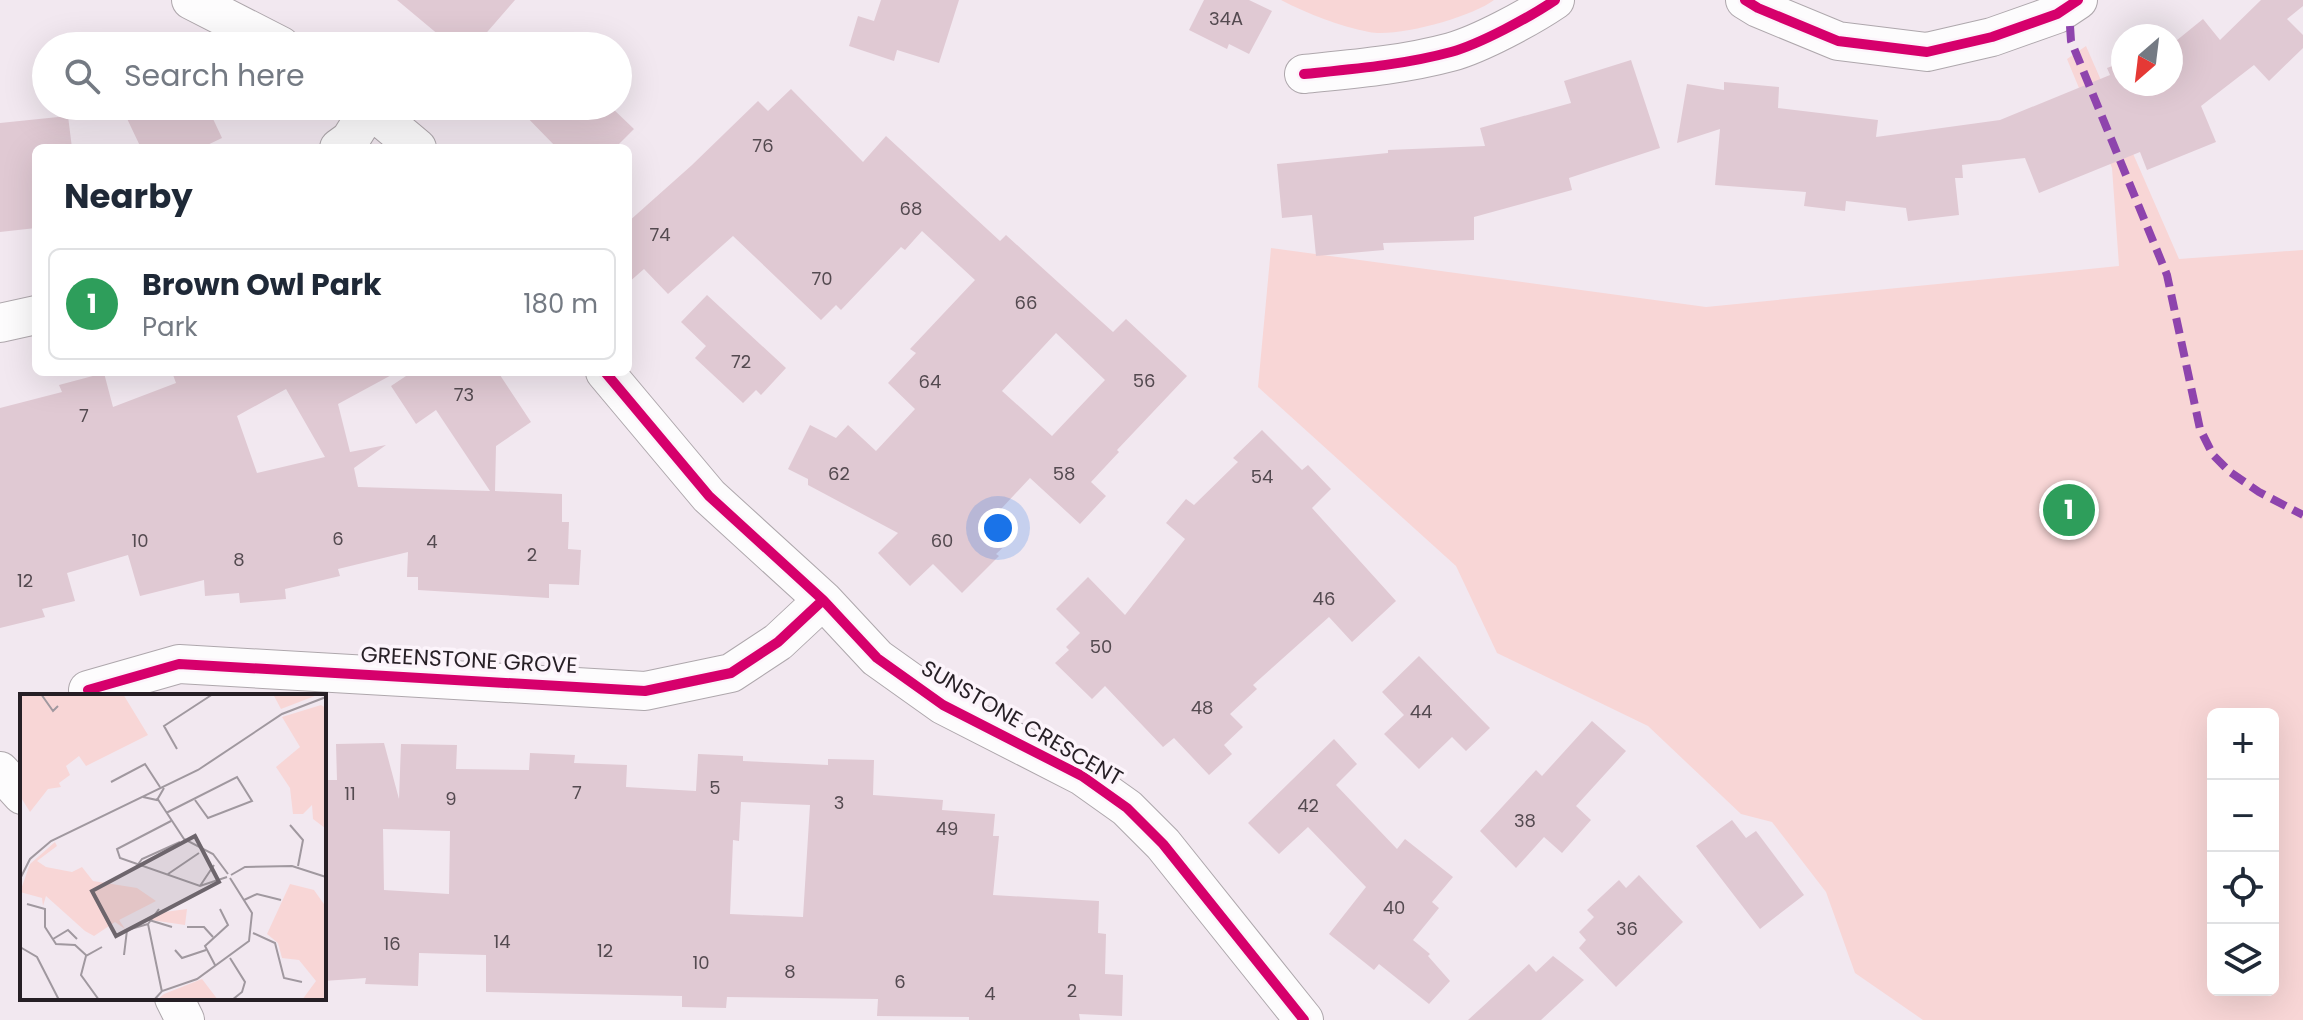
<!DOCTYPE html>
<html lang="en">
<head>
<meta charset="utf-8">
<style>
  body { margin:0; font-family:Poppins,sans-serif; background:#f6f6f7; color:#1f2937 }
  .controls { position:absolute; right:24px; bottom:24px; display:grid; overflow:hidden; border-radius:12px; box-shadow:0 8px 32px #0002 }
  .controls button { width:72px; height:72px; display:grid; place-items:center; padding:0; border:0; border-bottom:2px solid #e0e1e3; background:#fff; color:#1f2937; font:40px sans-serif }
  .compass { position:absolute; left:2111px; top:24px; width:72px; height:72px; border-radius:50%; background:#fff; box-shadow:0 8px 32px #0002; rotate:208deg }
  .you { position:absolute; left:998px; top:528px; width:28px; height:28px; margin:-20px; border:6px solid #fff; border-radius:50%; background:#1a73e8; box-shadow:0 0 0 12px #1a73e833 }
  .badge { display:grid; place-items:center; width:52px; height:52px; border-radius:50%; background:#6d656c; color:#fff; font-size:26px; font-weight:700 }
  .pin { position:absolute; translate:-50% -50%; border:4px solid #fff; box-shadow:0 2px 8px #0006 }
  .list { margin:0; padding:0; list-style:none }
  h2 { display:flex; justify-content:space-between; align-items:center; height:104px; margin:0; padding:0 32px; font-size:34px }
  h2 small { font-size:26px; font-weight:400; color:#747a83 }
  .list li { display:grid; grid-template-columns:52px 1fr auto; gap:24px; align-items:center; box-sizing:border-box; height:112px; margin:0 16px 16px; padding:0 16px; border:2px solid #e0e1e3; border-radius:12px }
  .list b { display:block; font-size:30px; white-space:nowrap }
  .list p { margin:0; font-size:26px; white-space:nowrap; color:#747a83 }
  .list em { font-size:26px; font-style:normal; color:#747a83 }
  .icon { flex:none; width:44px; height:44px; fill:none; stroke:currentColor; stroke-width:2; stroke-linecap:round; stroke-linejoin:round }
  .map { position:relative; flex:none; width:2303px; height:1020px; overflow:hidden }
  .search { position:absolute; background:#fff; box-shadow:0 8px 32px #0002; left:32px; top:32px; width:600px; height:88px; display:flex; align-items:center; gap:20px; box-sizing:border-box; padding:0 28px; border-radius:44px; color:#747a83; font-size:30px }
  .panel { position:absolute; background:#fff; box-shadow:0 8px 32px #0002; left:32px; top:144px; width:600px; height:232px; border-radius:12px }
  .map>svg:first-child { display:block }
  .green { fill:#f8d6d6; fill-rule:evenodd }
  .building { fill:#e0c9d3; fill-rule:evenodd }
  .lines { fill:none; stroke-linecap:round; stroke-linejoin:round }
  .street-casing { stroke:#aea7ac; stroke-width:40 }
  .street { stroke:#fdfcfd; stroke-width:38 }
  .quiet { stroke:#8e44ad; stroke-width:8; stroke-dasharray:16 8; stroke-linecap:butt }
  .cycleway-casing { stroke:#fcf4fb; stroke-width:15 }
  .cycleway { stroke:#d6006c; stroke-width:10 }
  .labels { text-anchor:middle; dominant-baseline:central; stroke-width:7; stroke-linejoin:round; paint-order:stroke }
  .number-label { font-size:18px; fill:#544a50 }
  .street-label { font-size:22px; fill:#261f25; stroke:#fcf4fb }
  .inset-road { fill:none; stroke:#a0989f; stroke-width:2 }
  .view { fill:#6d656c; fill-opacity:0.15; stroke:#6d656c; stroke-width:4 }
  .inset-edge { fill:none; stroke:#261f25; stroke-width:4 }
</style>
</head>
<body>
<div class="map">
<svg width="2303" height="1020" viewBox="0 0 2303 1020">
  <rect width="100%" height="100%" fill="#f2e8f0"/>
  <!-- green -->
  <path class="green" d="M1281,0h213c-22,17 -98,38 -125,32 -30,-6 -61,-18 -88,-32z
    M2086,46l93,213 124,-9v770h-380l-68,-47 -29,-81 -54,-70 -31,-8 -93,-88 -151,-73 -41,-87 -198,-179 13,-139 435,59 413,-41 -7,-98 -45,-109zM2213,714h60v276h-60z"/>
  <!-- building -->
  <path class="building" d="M397,0h118l-40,46h-23z
    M881,0h78l-20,63 -42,-13 -3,11 -45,-15 9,-30 16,5z
    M1204,0h45l23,11 -23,43 -20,-10 -2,5 -38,-19z
    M2261,0h42v6l-16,13 16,16v13l-34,33 -15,-16 -53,41 15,36 -69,28 -7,-18 -101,41 -14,-35 -63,7 1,13h-8l4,37 -51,6 -2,-13 -60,-7 -1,10 -41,-5 2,-14 -91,-7 5,-56 -43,14 10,-59 37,6v-8l55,5 -1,21 100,12 -2,17 124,-17 110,-45 -3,-7 16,-6v22h48v-39l32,-26 17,21z
    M1631,60l29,88 -91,30 3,12 -98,27v23l-91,3 1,7 -68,6 -4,-41 -30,3 -5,-54 111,-11v-3l97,-4 -5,-18 91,-25 -7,-22z
    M791,89l72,73 23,-26 114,105 6,-6 107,97 13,-13 61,57 -70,74 2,2 -28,30 15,14 -26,28 -50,-46 -42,45 20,20 -12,11 3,2 -37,37 -29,-29 -23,22 -32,-33 20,-20 -90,-48v-6l-20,-10 22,-44 26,13 12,-13 28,26 39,-42 -27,-26 28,-30 -6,-4 65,-69 -53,-49 -17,19 -4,-3 -60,63 -5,-5 -15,15 -88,-84 -65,58 -24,-25 -16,14v-61l64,-57 66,-64 10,10zM1056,333l49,47 -53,56 -50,-45z
    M121,106h86l15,32 -21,10h-60z
    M516,106h94l24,23 -19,19h-58z
    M68,116l4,32h-36v80l-36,4v-109z
    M707,295l79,73 -25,27 -5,-5 -13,13 -48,-45 11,-12 -25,-24z
    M172,372h225l-59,32 12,48 36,-7 -32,23 4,19 132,4 -54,-81 -20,14 -25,-38 21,-14h86l33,50 -35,24 -1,45 67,3v28h7l-1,27 13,1 -2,35 -30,-1v14l-131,-8v-13h-11l1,-25 -70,17 2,7 -55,13 1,10 -46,4 -1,-10 -34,3 -1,-16 -64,16 -12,-41 -61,18 8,28 -33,8 3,8 -45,11v-220l62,-16 -3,-7 45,-12 9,34 63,-24zM286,389l39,68 -68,16 -20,-57z
    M1262,430l40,40 6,-5 23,24 -19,19 84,93 -44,41 -23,-25 -76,68 4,4 -27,25 13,13 -19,18 8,9 -23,21 -35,-37 -11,9 -58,-61 -13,13 -37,-36 14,-13 -3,-3 14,-14 -24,-24 32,-32 37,38 60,-76 -19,-16 20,-24 8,6 44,-43 -5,-4z
    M1419,656l71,72 -24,23 -14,-14 -33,32 -35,-35 20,-19 -22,-23z
    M1592,721l34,30 -50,55 15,14 -29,33 -18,-16 -28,31 -36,-37 56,-61 6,6z
    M1334,739l23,25 -21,21 61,64 8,-10 48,38 -21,25 7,6 -26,32 17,14 -2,2 22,25 -21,23 -50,-40 -5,6 -45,-36 37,-47 -58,-60 -29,27 -31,-31z
    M384,743l15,56 2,-55 56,1 -1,24 73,1 1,-17 45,2 -1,8 53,2 -1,22 70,4 2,-37 45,2v5l85,4v-6l46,1 -1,35 70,5 -1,10 53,4 -2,22h6l-6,59 106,6 -1,32 8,1 -1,40 18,1 -1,41 -43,-2 1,6h-111v-3l-92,-1 1,-17 -151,-2 -1,11 -44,-1v-11l-196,-4v-37l-67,-2 -1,33 -53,-2 1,-6 -42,3v-201h13l-1,-36zM741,802l69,3 -7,112 -73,-3 3,-74 6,1zM383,829l67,2 -1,63 -65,-4z
    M1732,820l14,18 10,-7 48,64 -44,34 -64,-83z
    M1639,875l44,47 -67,65 -37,-39 7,-8 -7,-8 15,-15 -7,-7 32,-30 7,8z
    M1553,956l31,24 -43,40h-73l61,-56 7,8z"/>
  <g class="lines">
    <!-- street casing -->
    <g class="street-casing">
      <path id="street" d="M191,0l90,46
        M1745,0l13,8 80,33 89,11 65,-15 65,-23 21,-14
        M1304,74c49,-5 99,-9 147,-22 29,-8 79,-35 104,-52
        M367,106l50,42
        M339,148l11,-8 20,-32
        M0,323l36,-8
        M605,372l104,124 114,104 54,58 66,47 139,71 45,32 36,36 141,176
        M88,690l91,-26 466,27 86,-18 47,-31 45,-42
        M0,771l22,24
        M174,998l11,22"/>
    </g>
    <!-- street -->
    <use href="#street" class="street"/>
    <!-- quiet -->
    <path class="quiet" d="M2070,26l1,15 96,234 33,154 13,26 17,17 29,20 44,23"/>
    <!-- cycleway casing -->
    <g class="cycleway-casing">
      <path id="cycleway" d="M1745,0l13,8 80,33 89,11 65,-15 65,-23 21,-14
        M1304,74c49,-5 99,-9 147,-22 29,-8 79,-35 104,-52
        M605,372l104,124 114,104 54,58 66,47 139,71 45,32 36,36 141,176
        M88,690l91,-26 466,27 86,-18 47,-31 45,-42"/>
    </g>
    <!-- cycleway -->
    <use href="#cycleway" class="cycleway"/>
  </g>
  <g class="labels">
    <!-- number labels -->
    <g class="number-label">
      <text x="1226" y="18">34A</text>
      <text x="763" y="145">76</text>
      <text x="911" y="208">68</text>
      <text x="660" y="234">74</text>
      <text x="822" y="278">70</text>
      <text x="1026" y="302">66</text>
      <text x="741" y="361">72</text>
      <text x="1144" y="380">56</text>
      <text x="930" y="381">64</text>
      <text x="464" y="394">73</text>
      <text x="84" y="415">7</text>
      <text x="839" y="473">62</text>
      <text x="1064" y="473">58</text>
      <text x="1262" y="476">54</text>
      <text x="338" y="538">6</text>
      <text x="140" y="540">10</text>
      <text x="942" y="540">60</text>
      <text x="432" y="541">4</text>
      <text x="532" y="554">2</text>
      <text x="239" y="559">8</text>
      <text x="25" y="580">12</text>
      <text x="1324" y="598">46</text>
      <text x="1101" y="646">50</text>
      <text x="1202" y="707">48</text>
      <text x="1421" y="711">44</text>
      <text x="715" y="787">5</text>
      <text x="577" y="792">7</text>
      <text x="350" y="793">11</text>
      <text x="451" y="798">9</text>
      <text x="839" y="802">3</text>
      <text x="1308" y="805">42</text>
      <text x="1525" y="820">38</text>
      <text x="947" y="828">49</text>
      <text x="1394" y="907">40</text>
      <text x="1627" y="928">36</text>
      <text x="502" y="941">14</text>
      <text x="392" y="943">16</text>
      <text x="605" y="950">12</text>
      <text x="701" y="962">10</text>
      <text x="790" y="971">8</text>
      <text x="900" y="981">6</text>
      <text x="1072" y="990">2</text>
      <text x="990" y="993">4</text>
    </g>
    <!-- street labels -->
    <g class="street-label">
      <text transform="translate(469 660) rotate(3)">GREENSTONE GROVE</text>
      <text transform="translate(1022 723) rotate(30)">SUNSTONE CRESCENT</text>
    </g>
  </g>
  <!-- overview -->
  <g transform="translate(20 694)">
    <rect width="306" height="306" fill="#f2e8f0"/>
    <path d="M0,0h103l25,41 -62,31 -7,-10 -13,10 4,9 -11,8 2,4 -13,2 -18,23 -10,-16zM253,0h47l-39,15zM301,11l5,3 -1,120 -12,-9 -1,-14 -9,9h-10l-3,-26 -14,-21 24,-20 -18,-30zM35,148l2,4 -20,15 9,6 26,5 10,-5 11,14 44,7 19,13 -37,19 6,9 -10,-7 -21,14 -9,-5 -39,-35 -3,10 -1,-8 -22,-6 10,-28zM270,190l24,6 12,17v93h-24l14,-19 -17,-21 -17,-2 -4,-15 -11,-9zM167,215l-2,16 -34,-5 6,-7zM182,285l16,21h-61l7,-6z" fill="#f8d6d6"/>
    <path class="inset-road" d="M21,0l12,17 5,-5M157,55l-13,-23 49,-32M91,88l34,-18 15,23M123,103l14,3 7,-12M137,104l27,41 29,15 15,20M146,119l71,-36 15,24 -44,17 -13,-18M151,127l-54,28 3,9 80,28 27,-9M270,131l13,15 -5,26M116,173l6,-8 38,-17M148,180l31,-21M211,181l14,-8 47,-1 34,11M0,185l10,-20 21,-18 147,-71 84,-56 44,-17M180,192l14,-21M224,206l13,-6 24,6M7,210l18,5v18l11,17 19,1 12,11M139,215l-11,15 14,68M129,226l23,7M167,233h17l9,10M233,239l22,10 9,35 18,4M33,245l15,-9 9,9M0,253l17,10 22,43M155,256l7,8 24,-8M104,261l3,-25 21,-6M210,264l15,24 -3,10 -10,8M195,271l-10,-19 23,-21 -8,-16M79,306l-18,-25 5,-19 16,-9M134,306l8,-9 35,-12 52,-38 3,-28 -22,-35"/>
    <path class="view" d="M175,142l24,46 -103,54 -24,-45z"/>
    <rect width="306" height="306" class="inset-edge"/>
  </g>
</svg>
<div class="controls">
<button>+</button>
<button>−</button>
<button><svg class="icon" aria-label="locate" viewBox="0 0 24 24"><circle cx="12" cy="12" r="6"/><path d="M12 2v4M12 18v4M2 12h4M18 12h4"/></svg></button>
<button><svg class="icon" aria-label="layers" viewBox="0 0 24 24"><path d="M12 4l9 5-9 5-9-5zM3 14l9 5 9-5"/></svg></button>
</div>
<svg class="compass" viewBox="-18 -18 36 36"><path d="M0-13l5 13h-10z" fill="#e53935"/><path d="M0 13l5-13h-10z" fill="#747a83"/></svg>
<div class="you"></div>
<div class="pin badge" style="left:2069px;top:510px;background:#2e9e5b">1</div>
<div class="search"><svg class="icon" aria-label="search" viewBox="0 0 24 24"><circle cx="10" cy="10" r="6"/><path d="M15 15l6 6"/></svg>Search here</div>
<section class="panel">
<h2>Nearby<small></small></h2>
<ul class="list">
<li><span class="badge" style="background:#2e9e5b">1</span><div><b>Brown Owl Park</b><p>Park</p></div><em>180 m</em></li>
</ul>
</section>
</div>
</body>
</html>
